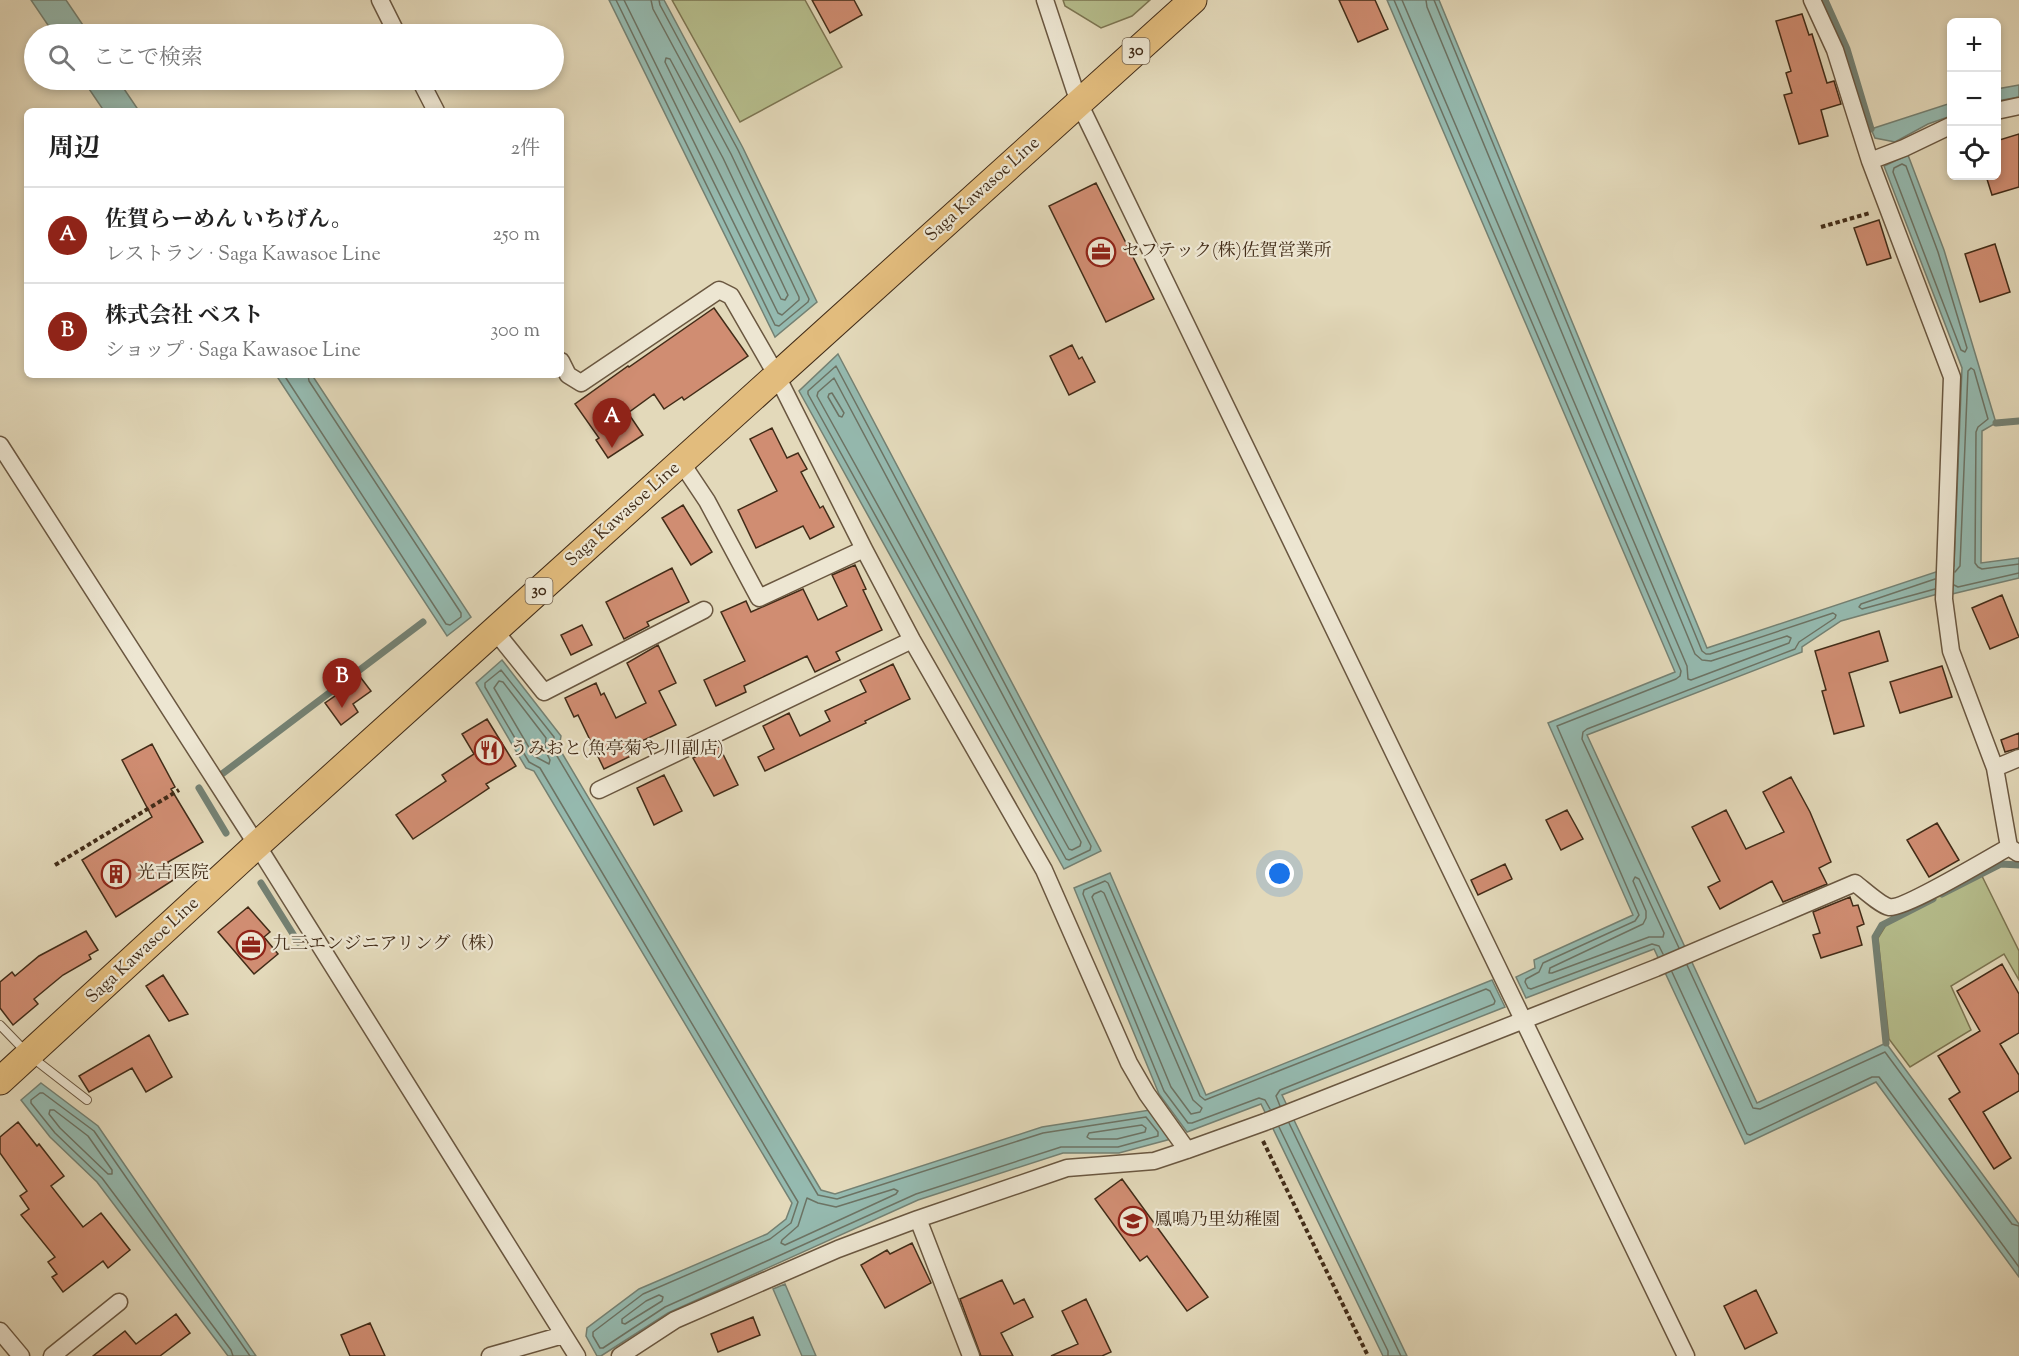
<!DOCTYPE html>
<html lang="ja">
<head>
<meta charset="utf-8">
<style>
  body { margin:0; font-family:"Sorts Mill Goudy","Noto Serif JP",serif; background:#f2f2f2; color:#222 }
  .controls { position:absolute; right:18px; top:18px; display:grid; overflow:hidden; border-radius:9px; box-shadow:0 3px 9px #0003 }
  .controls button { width:54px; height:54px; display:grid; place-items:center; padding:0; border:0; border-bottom:2px solid #e0e0e0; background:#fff; color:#222; font:30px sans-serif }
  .you { position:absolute; left:1280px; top:874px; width:21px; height:21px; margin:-15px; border:4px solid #fff; border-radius:50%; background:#1a73e8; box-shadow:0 0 0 9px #1a73e833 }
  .badge { display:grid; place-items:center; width:39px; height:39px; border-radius:50%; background:#8f2418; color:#fff; font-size:20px; font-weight:700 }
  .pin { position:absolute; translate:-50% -50px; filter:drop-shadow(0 2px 3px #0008) }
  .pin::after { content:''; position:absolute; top:32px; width:21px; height:18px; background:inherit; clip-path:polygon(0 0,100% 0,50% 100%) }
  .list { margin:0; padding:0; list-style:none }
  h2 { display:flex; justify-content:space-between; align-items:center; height:78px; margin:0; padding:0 24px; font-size:26px }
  h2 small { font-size:20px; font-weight:400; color:#767676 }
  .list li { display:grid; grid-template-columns:39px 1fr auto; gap:18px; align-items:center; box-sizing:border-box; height:96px; padding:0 24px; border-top:2px solid #e0e0e0 }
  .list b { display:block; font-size:22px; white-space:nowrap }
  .list p { margin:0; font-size:20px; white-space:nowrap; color:#767676 }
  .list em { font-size:20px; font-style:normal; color:#767676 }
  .icon { flex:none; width:33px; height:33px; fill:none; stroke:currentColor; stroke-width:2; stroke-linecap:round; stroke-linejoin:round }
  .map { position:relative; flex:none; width:2019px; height:1356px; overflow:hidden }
  .search { position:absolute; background:#fff; box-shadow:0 3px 9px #0003; left:24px; top:24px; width:540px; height:66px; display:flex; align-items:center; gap:15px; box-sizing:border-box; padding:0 21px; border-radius:33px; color:#767676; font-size:22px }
  .panel { position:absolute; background:#fff; box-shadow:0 3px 9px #0003; left:24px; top:108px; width:540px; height:270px; border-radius:9px }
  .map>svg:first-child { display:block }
  .green { fill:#b6be8d; stroke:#7c7552; stroke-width:1.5 }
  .water { fill:#95bab0; stroke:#748173; stroke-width:1.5 }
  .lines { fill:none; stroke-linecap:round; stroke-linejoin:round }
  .shore { stroke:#6c7364; stroke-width:1.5 }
  .stream { stroke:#748173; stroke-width:7 }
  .building { fill:#d08d72; stroke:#422c18; stroke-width:1.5 }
  .service-casing { stroke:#6a5740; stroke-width:10 }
  .minor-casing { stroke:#6a5740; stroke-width:19 }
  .primary-casing { stroke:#422c18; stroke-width:29 }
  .path { stroke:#422c18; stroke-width:4; stroke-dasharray:4.5 3; stroke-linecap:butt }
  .service { stroke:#ede6d2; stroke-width:8 }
  .minor { stroke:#ede6d2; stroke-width:16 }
  .primary { stroke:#e2bc7d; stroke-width:27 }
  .labels { text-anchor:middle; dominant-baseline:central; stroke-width:4.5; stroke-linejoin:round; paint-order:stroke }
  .shield { fill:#ede6d2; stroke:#756450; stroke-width:1.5 }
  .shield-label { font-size:16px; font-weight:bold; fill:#422c18 }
  .street-label { font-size:18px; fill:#422c18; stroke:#ede6d2 }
  .poi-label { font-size:18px; fill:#422c18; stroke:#ede6d2; text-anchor:start }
</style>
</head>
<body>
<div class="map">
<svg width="2019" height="1356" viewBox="0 0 2019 1356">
  <rect width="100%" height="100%" fill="#e3d9ba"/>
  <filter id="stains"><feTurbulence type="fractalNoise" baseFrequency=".00333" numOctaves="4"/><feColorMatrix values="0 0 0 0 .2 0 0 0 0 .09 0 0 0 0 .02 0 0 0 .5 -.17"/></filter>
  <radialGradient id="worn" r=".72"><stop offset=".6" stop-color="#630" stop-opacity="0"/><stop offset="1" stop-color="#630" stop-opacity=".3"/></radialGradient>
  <!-- green -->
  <path class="green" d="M672,0h133l37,67 -102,55z
    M1063,0h87l-18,16 -31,12 -36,-22z
    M1980,872l39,79v29l-15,-26 -53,32 20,44 -61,37 -21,-28 -11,-101 13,-21z"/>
  <!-- water -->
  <path class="water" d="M31,0h35l23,34h-35z
    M609,0h55l79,148 74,154 -42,35z
    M1387,0h52l268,648 247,-82 8,-198 -78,-202 24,-11 36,95 52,173 -14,8 -1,132 38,-5v20l-67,16v-4l-111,31 -39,26v5l-215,83 170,368 129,-60 133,181v53l-143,-195 -131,62 -91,-195 -128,49 -10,-21 19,-9 -1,-8 99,-45 -85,-192 127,-51z
    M83,80h35l21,31h-35z
    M2019,85v12l-22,4v-12z
    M1951,103v13l-23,8 -33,18 -20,-4 -4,-9z
    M838,354l263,497 -37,18 -265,-478z
    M276,375h36l159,242 -24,19z
    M502,660l59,76 -2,12 262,442 14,4 207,-67 108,-17 21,29 -52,14h-56l-145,47 -250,113 -67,43h-4l-11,-20 1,-8 52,-39 128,-55 19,-15 6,-16 -258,-432 -8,-3 -50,-85z
    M1110,873l96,222 286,-115 13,27 -223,88 125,261h-24l-122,-252 -74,28 -28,-38 -85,-206z
    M41,1083l57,43 158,230h-28l-131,-174 -47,-45 -29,-37z
    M785,1284l31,72h-14l-29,-67z"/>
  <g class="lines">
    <!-- shore -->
    <path class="shore" d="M616,0l159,325 4,1 29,-24 1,-3 -71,-149 -78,-145 -1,-5
      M624,0l154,313 4,2 17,-15v-3l-68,-143 -78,-145 -2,-9
      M1394,0l287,671 -1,5 -4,3 -119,47 82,189 -4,6 -92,42 -4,9 -13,7 -1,3 3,6 3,1 121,-45 7,2 4,8
      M1402,0l285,666 1,13 3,1 98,-37 2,-5 -4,-2 -76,25 -9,-1 -7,-6 -268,-647 -1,-7
      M1434,0l268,651 4,3h4l123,-41 3,2 -1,3 -36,24 -4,7 -208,80 -4,3 -1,7 97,209
      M666,58l4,1 53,99 65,137 -3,5 -4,-1 -116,-237z
      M1902,164l4,2 32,86 29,96 -2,4 -4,-2 -68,-178 1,-4z
      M836,366l255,480 -1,4 -21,10 -3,-1 -258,-465v-3z
      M284,375l162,249 4,1 11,-8v-4l-152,-232 -1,-6
      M834,378l247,464 -1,4 -8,4 -3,-1 -252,-453 1,-4z
      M832,393l12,20 -2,4 -3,-1 -11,-19 1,-3z
      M1955,572l5,-6 8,-195 3,-3 3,2 14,49 -10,8 -2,5 -1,131 3,4 4,2 37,-5
      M1954,585l4,2 61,-14
      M1935,589l-73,20 -3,-2 2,-3 74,-25
      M501,670l53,67v14l264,444 19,4 206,-66 103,-16 12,15v4l-40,11h-57l-145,47 -251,113 -62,41h-3l-7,-12v-4l50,-38 127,-55 21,-16 7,-21 -258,-434 -11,-6 -44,-75v-4z
      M499,681l4,1 43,56 -1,12 5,10 -1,4 -15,-8 -40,-68z
      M1635,877l4,2 25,54 -1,4h-14l-97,36h-3l1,-5 93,-44 3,-6v-7l-13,-30z
      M1101,891l3,2 89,207 9,8 -2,4 -9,2 -20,-27 -79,-190 2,-3z
      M1687,965l66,143 7,1 125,-57 127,172 7,2
      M1672,972l75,162 3,1 122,-58h7l140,190
      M1270,1109l-5,-9 -6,-2 -67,25h-4l-24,-32 -81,-197 1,-4 21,-9 3,2 92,213 5,4 281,-111 4,2 5,10 -1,3 -214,86 -4,6 4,10
      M50,1110h4l34,26 24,34v4h-4l-48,-46 -11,-14z
      M1289,1123l112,233
      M1142,1125l4,3 -1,4 -28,7h-27l-3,-2 2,-4z
      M1279,1127l109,224v5
      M894,1189l4,2 -2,3 -111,51 -4,-2 1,-3 16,-14 9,-28 11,5 18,4z
      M659,1295l4,2 -1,4 -37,23 -3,-1v-4l24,-18z
      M233,1356l-2,-6 -129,-172 -47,-45 -24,-30v-3l9,-7h3l51,38 156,225"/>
    <!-- stream -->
    <path class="stream" d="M1825,0l22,49 24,80
      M1996,423l23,-2
      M222,774l201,-152
      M199,788l27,45
      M261,883l37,59
      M1942,894l59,-30 18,1
      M1886,1043l-11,-106 7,-12 51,-26"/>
  </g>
  <!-- building -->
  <path class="building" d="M812,0h42l8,15 -32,18z
    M1339,0h36l13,29 -30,13z
    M1802,14l7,21 3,-1 15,49 7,-2 7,23 -20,6 7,26 -29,8 -15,-49 8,-2 -6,-20 5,-2 -15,-50z
    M2019,134v53l-27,8 -6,-19h10v-35z
    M1096,183l58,116 -48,23 -57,-116z
    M1879,220l12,38 -24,7 -13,-37z
    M1995,244l15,48 -30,10 -15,-48z
    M714,308l34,48 -64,44 -2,-3 -18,12 -10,-15 -26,19 15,22 -35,23 -12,-18 3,-2 -24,-34 53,-38 1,1z
    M1072,345l7,14 3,-2 13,25 -26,13 -19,-39z
    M772,428l15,30 11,-5 9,16 -6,3 19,36 3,-2 11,21 -24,12 -7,-13 -47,22 -18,-38 39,-19 -27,-52z
    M683,505l29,47 -21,13 -29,-47z
    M855,565l11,24 -3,1 19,40 -46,22 4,8 -25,12 -8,-16 -63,30 2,6 -30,14 -12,-26 41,-19 -24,-49 25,-11 5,11 52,-23 15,31 29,-14 -15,-31z
    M672,568l17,34 -42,20 2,4 -25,13 -18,-37z
    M2002,595l17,42 -29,12 -18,-41z
    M582,625l10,20 -21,10 -10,-20z
    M1879,631l9,30 -39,12 15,53 -30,8 -12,-43 4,-1 -11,-39z
    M658,645l18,38 -17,8 17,34 -43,20 4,8 -33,16 -26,-54 -4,2 -9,-19 31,-15 5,12 3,-2 12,25 30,-15 -19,-40z
    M893,664l17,35 -45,22 1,2 -101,48 -7,-14 16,-8 -11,-23 26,-13 11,23 30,-15 -5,-10 41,-19 -6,-12z
    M1942,666l10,31 -52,16 -10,-31z
    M361,678l10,13 -18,13 5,8 -17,13 -16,-22z
    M487,719l29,47 -30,18 3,4 -76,51 -17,-24 50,-34 -4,-6 32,-21 -12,-20z
    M2019,733v15l-14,4 -4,-12z
    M152,744l23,43 -4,2 32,53 -35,20 10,15 -62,40 -34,-57 70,-43 -30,-57z
    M719,746l19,39 -24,11 -21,-38z
    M664,775l18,36 -28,14 -17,-37z
    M1791,777l19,35 21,50 -12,6 8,16 -44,18 -11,-21 -52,28 -12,-22 12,-6 -28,-54 34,-17 20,39 38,-17 -21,-40z
    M1567,810l16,29 -22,11 -15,-30z
    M1937,823l22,37 -30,17 -22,-37z
    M1505,864l7,15 -34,16 -7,-15z
    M1850,897l3,9 5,-1 6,19 -7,3 5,18 -41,13 -8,-23 7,-2 -7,-21z
    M248,907l22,25 -6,5 14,17 -24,20 -36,-42z
    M86,931l12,19 -9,5 2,4 -28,16 -29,24 4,5 -25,21 -13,-17v-26l12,-10 3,4 24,-20z
    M2002,964l17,30v39l-19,11 19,31v16l-36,21 28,46 -17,11 -45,-70 11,-7 -22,-36 42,-25 -23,-40z
    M163,975l25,39 -19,7 -23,-35z
    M149,1035l23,42 -26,15 -14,-24 -43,24 -10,-16z
    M18,1122l19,24 2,-2 25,32 -13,10 32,41 18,-14 29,37 -22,18 -5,-7 -40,31 -11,-15 5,-3 -9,-12 7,-5 -34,-42 8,-6 -9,-13 7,-5 -27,-38v-16z
    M1122,1179l86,118 -21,14 -40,-55 -7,5 -45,-62z
    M912,1243l19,40 -46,25 -24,-43 26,-15 3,4z
    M1002,1280l12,24 10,-5 9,18 -32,16 12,23h-32l-21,-57z
    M1756,1290l21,43 -32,16 -21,-43z
    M1086,1299l25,53 -9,4h-51l27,-12 -16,-33z
    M176,1314l14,19 -30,23h-67l32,-25 11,13z
    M753,1317l7,18 -42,17 -7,-18z
    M370,1323l15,33h-35l-9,-21z"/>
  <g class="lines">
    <!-- service casing -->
    <g class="service-casing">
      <path id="service" d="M0,1025l29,30 58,45"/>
    </g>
    <!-- minor casing -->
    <g class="minor-casing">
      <path id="minor" d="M380,0l17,34
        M1045,0l34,103 607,1253
        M1812,0l23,50 35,111 82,216 -8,222 7,52 44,117 14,79 9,6
        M420,80l16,31
        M1996,111l23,-5
        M1870,161l34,-13 48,-23
        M561,361l7,14 13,8 138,-93 12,6 46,80 87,173 48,91 132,230 85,193 18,31 40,56
        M0,445l257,400 320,511
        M681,462l26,39 52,97 105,-49
        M495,631l49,61 160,-82
        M1995,768l24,-10
        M599,790l313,-150
        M918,1219l53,137
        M0,1331l21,25
        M52,1356l67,-54
        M490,1356l73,-21
        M620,1356l55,-36 163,-71 80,-30 149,-51 87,-7 33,-11 78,-28 391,-154 199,-85c8,6 25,22 34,24 14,3 102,-50 120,-60"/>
    </g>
    <!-- primary casing -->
    <g class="primary-casing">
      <path id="primary" d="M0,1081l257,-236 936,-845"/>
    </g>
    <!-- path -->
    <path class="path" d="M1821,227l49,-14
      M55,865l124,-75
      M1263,1141l105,215"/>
    <!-- service -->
    <use href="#service" class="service"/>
    <!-- minor -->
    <use href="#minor" class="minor"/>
    <!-- primary -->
    <use href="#primary" class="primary"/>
  </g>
  <!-- icons -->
  <defs>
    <g id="office-ring" transform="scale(1.5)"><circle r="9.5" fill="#ede6d2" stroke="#8f2418" stroke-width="1.5"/><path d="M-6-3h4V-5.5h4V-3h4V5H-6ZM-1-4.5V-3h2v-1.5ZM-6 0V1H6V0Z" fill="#8f2418"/></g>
    <g id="restaurant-ring" transform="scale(1.5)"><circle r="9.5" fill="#ede6d2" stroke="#8f2418" stroke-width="1.5"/><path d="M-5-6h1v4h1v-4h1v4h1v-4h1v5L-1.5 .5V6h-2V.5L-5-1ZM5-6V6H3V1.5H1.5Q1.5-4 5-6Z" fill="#8f2418"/></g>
    <g id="building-ring" transform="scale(1.5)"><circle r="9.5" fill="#ede6d2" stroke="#8f2418" stroke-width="1.5"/><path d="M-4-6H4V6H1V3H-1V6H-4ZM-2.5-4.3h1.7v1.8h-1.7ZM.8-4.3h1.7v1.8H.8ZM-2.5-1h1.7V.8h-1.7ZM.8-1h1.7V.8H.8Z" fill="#8f2418"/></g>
    <g id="school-ring" transform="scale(1.5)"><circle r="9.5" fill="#ede6d2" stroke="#8f2418" stroke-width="1.5"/><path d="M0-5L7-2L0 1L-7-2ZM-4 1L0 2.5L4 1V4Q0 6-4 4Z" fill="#8f2418"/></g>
  </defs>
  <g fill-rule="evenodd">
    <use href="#office-ring" x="1101" y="252"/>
    <use href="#restaurant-ring" x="489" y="750"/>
    <use href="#building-ring" x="116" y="874"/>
    <use href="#office-ring" x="251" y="945"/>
    <use href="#school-ring" x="1133" y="1221"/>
  </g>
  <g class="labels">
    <!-- shield labels -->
    <g class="shield">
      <rect x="1122.5" y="38" width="27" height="26" rx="4.5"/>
      <rect x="525.5" y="578" width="27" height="26" rx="4.5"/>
    </g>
    <g class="shield-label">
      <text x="1136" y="51">30</text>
      <text x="539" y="591">30</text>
    </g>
    <!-- street labels -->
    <g class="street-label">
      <text transform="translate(983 190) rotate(-42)">Saga Kawasoe Line</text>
      <text transform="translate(623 515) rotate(-42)">Saga Kawasoe Line</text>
      <text transform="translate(143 951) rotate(-43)">Saga Kawasoe Line</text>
    </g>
    <!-- poi labels -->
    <g class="poi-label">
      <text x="1122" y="252">セフテック(株)佐賀営業所</text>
      <text x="510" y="750">うみおと(魚亭菊や 川副店)</text>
      <text x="137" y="874">光吉医院</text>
      <text x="272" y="945">九三エンジニアリング（株）</text>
      <text x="1154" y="1221">鳳鳴乃里幼稚園</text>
    </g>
  </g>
  <rect width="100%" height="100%" filter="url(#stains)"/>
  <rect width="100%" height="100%" fill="url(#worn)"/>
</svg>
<div class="controls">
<button>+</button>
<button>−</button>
<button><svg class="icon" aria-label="locate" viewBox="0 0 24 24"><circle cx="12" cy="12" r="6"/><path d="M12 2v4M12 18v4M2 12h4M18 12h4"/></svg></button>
</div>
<div class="you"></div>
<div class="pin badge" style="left:612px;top:448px">A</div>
<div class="pin badge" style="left:342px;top:708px">B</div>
<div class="search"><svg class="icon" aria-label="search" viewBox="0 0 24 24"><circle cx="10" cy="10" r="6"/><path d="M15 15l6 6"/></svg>ここで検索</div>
<section class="panel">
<h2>周辺<small>2件</small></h2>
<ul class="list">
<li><span class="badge">A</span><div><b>佐賀らーめん いちげん。</b><p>レストラン · Saga Kawasoe Line</p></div><em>250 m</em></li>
<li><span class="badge">B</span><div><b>株式会社 ベスト</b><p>ショップ · Saga Kawasoe Line</p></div><em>300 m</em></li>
</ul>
</section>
</div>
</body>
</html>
